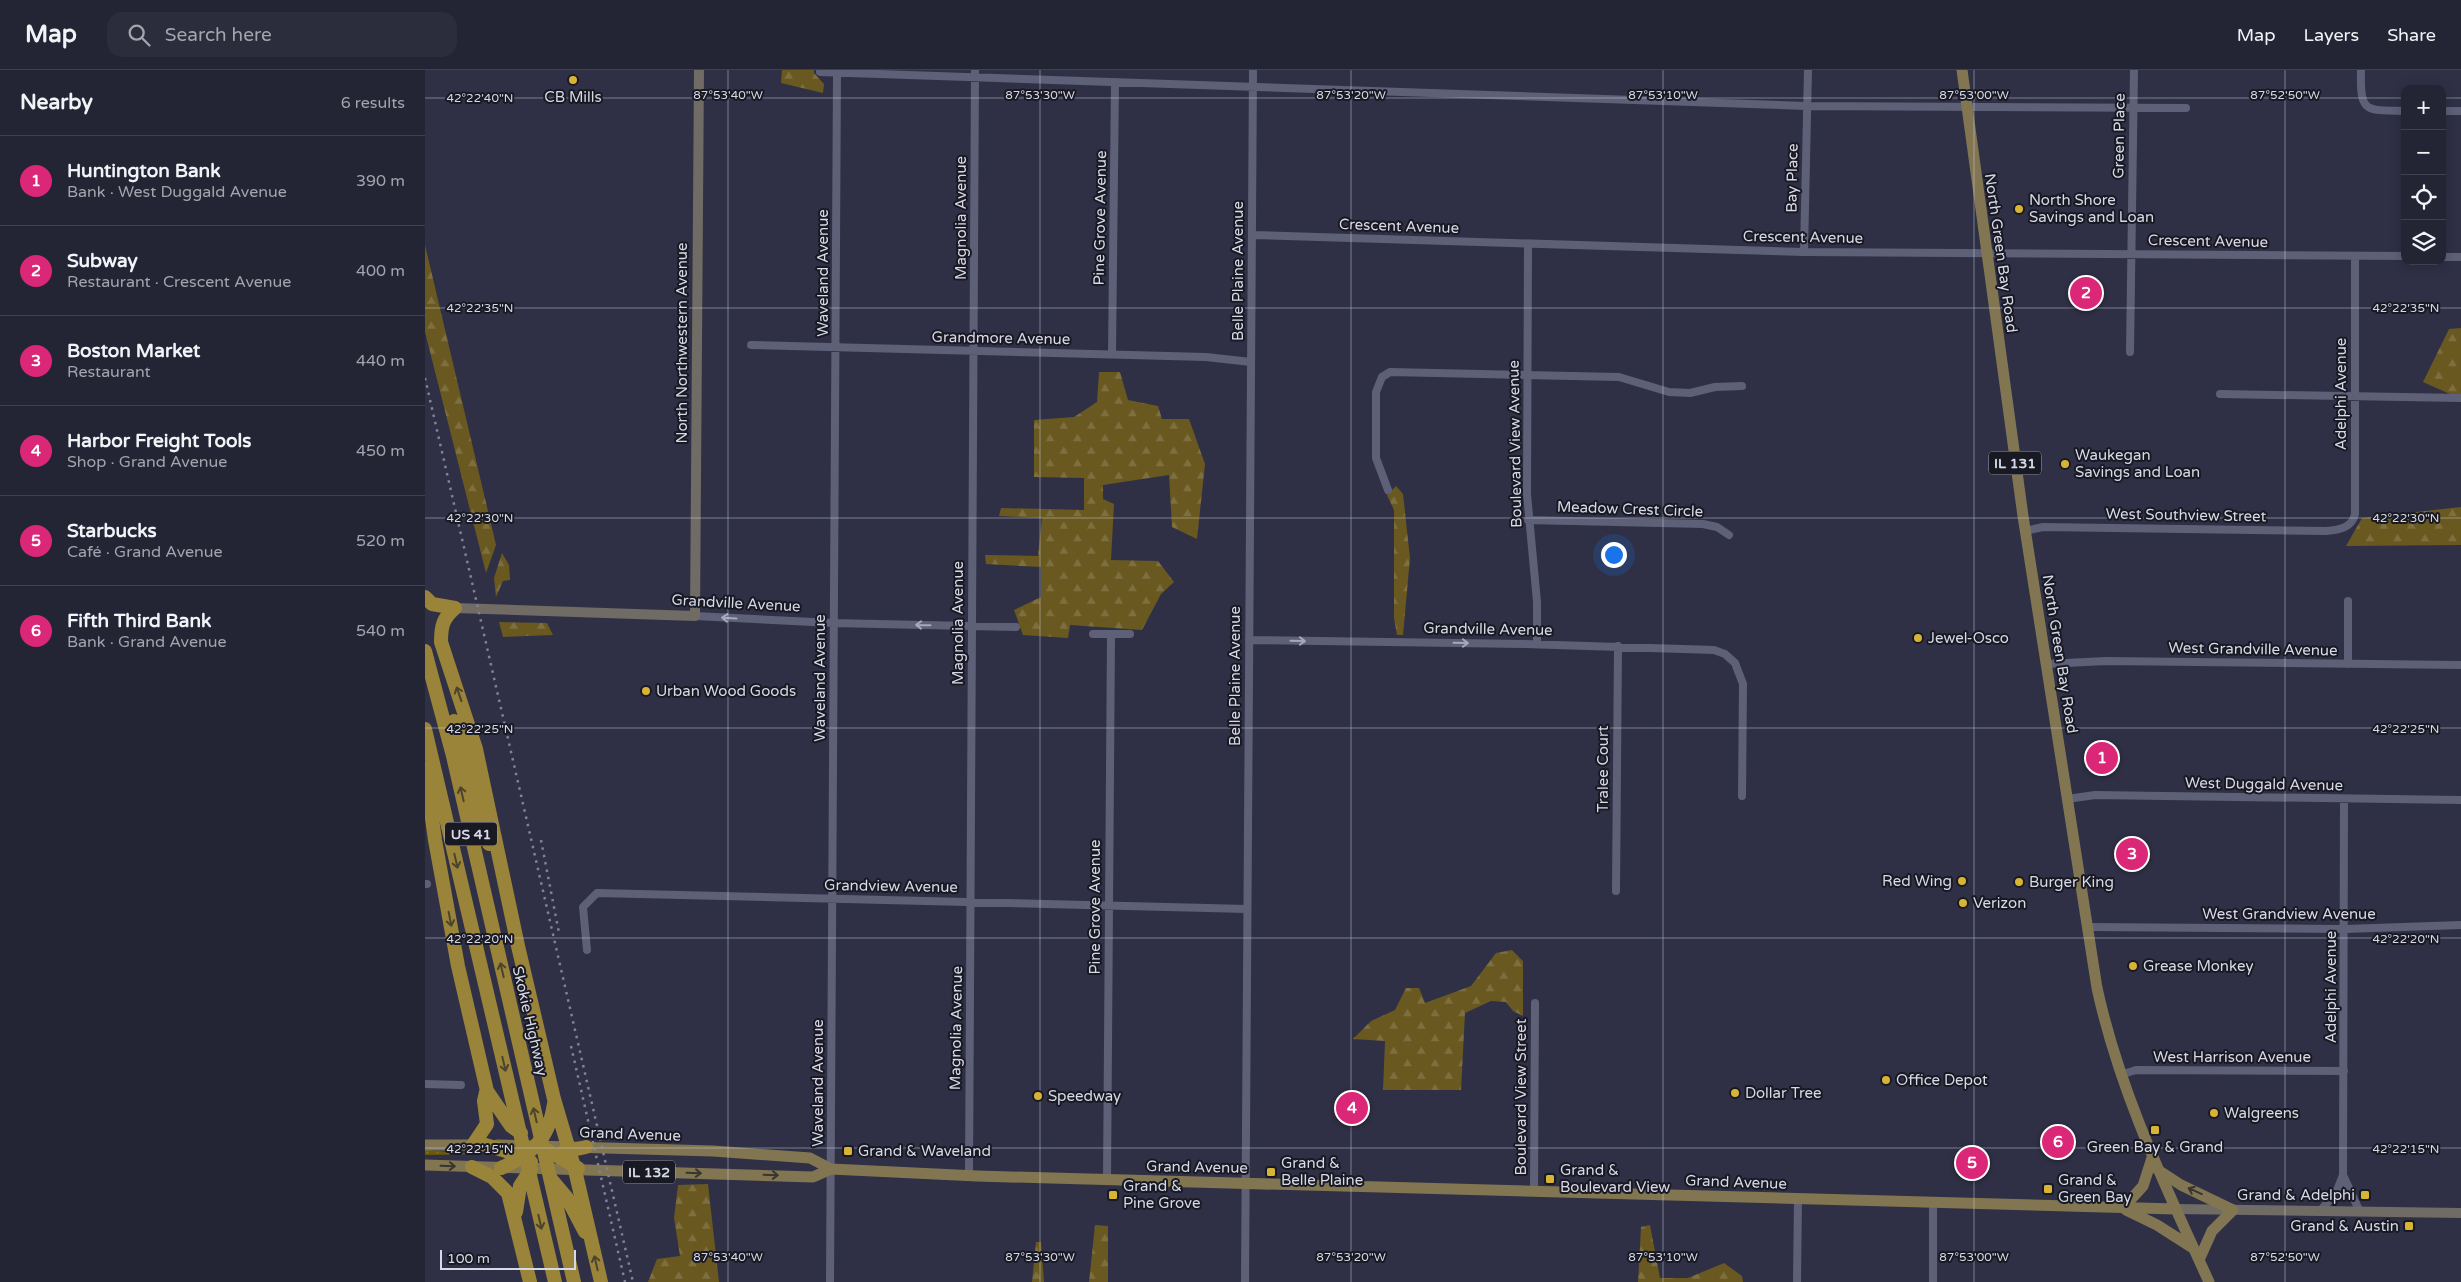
<!DOCTYPE html>
<html lang="en">
<head>
<meta charset="utf-8">
<style>
  body { margin:0; font-family:"Varela Round",sans-serif; background:#2b2c3c; color:#f1f3f6 }
  .controls { position:absolute; right:15px; top:15px; display:grid; overflow:hidden; border-radius:10px; box-shadow:0 2px 12px #0003 }
  .controls button { width:45px; height:45px; display:grid; place-items:center; padding:0; border:0; border-bottom:1px solid #40414f; background:#232434; color:#f1f3f6; font:25px sans-serif }
  .scale { position:absolute; left:15px; bottom:12px; width:136px; box-sizing:border-box; padding-left:5px; border:2px solid #d7d9e7; border-top:0; font-size:14px; line-height:18px; white-space:nowrap; color:#d7d9e7; -webkit-text-stroke:4px #181923; paint-order:stroke }
  .you { position:absolute; left:1188px; top:484px; width:18px; height:18px; margin:-12px; border:4px solid #fff; border-radius:50%; background:#1a73e8; box-shadow:0 0 0 8px #1a73e833 }
  .badge { display:grid; place-items:center; width:32px; height:32px; border-radius:50%; background:#db2777; color:#fff; font-size:16px; font-weight:700 }
  .pin { position:absolute; translate:-50% -50%; border:2px solid #fff; box-shadow:0 1px 5px #0006 }
  .list { margin:0; padding:0; list-style:none }
  h2 { display:flex; justify-content:space-between; align-items:center; height:65px; margin:0; padding:0 20px; font-size:21px }
  h2 small { font-size:16px; font-weight:400; color:#a3a4ac }
  .list li { display:grid; grid-template-columns:32px 1fr auto; gap:15px; align-items:center; box-sizing:border-box; height:90px; padding:0 20px; border-top:1px solid #40414f }
  .list b { display:block; font-size:19px; white-space:nowrap }
  .list p { margin:0; font-size:16px; white-space:nowrap; color:#a3a4ac }
  .list em { font-size:16px; font-style:normal; color:#a3a4ac }
  .icon { flex:none; width:28px; height:28px; fill:none; stroke:currentColor; stroke-width:2; stroke-linecap:round; stroke-linejoin:round }
  .map { position:relative; flex:none; width:2036px; height:1212px; overflow:hidden }
  header { display:flex; align-items:center; gap:30px; box-sizing:border-box; height:70px; padding:0 25px; background:#232434; border-bottom:1px solid #40414f }
  header strong { font-size:24px }
  nav { display:flex; gap:28px; margin-inline-start:auto; font-size:18px }
  .search { width:350px; height:45px; background:#2b2c3c; display:flex; align-items:center; gap:12px; box-sizing:border-box; padding:0 18px; border-radius:15px; color:#a3a4ac; font-size:19px }
  main { display:flex }
  aside { flex:1; background:#232434 }
  .map>svg:first-child { display:block }
  .grass { fill:url(#grass-dots) }
  .forest { fill:url(#forest-firs) }
  .lines { fill:none; stroke-linecap:round; stroke-linejoin:round }
  .street { stroke:#5e6078; stroke-width:8 }
  .secondary { stroke:#706b65; stroke-width:10 }
  .primary { stroke:#827652; stroke-width:11 }
  .highway { stroke:#9a8439; stroke-width:14 }
  .rail { stroke:#818294; stroke-width:2.5; stroke-dasharray:2.5 5; stroke-linecap:butt }
  .oneway { stroke:#a7a9bb }
  .oneway2 { stroke:#4c442c }
  .oneway3 { stroke:#383531 }
  .ticks { fill:none; stroke:#d7d9e7; stroke-width:1; stroke-opacity:0.45 }
  .poi-dot { fill:#d8b434; stroke:#181923; stroke-width:2 }
  .labels { text-anchor:middle; dominant-baseline:central; stroke-width:4; stroke-linejoin:round; paint-order:stroke }
  .shield { fill:#181923; stroke:#9e9fac; stroke-width:1 }
  .shield-label { font-size:14px; font-weight:bold; fill:#d7d9e7 }
  .poi-label { font-size:15px; fill:#d7d9e7; stroke:#181923; text-anchor:start }
  .street-label { font-size:15px; fill:#d7d9e7; stroke:#181923 }
  .ticks-label { font-size:12px; text-anchor:middle; fill:#d7d9e7; stroke:#181923; stroke-width:4; stroke-linejoin:round; paint-order:stroke }
</style>
</head>
<body>
<header>
<strong>Map</strong>
<div class="search"><svg class="icon" aria-label="search" viewBox="0 0 24 24"><circle cx="10" cy="10" r="6"/><path d="M15 15l6 6"/></svg>Search here</div>
<nav><a>Map</a><a>Layers</a><a>Share</a></nav>
</header>
<main>
<aside>
<h2>Nearby<small>6 results</small></h2>
<ul class="list">
<li><span class="badge">1</span><div><b>Huntington Bank</b><p>Bank · West Duggald Avenue</p></div><em>390 m</em></li>
<li><span class="badge">2</span><div><b>Subway</b><p>Restaurant · Crescent Avenue</p></div><em>400 m</em></li>
<li><span class="badge">3</span><div><b>Boston Market</b><p>Restaurant</p></div><em>440 m</em></li>
<li><span class="badge">4</span><div><b>Harbor Freight Tools</b><p>Shop · Grand Avenue</p></div><em>450 m</em></li>
<li><span class="badge">5</span><div><b>Starbucks</b><p>Café · Grand Avenue</p></div><em>520 m</em></li>
<li><span class="badge">6</span><div><b>Fifth Third Bank</b><p>Bank · Grand Avenue</p></div><em>540 m</em></li>
</ul>
</aside>
<div class="map">
<svg width="2036" height="1212" viewBox="0 0 2036 1212">
  <defs>
    <pattern id="grass-dots" width="8" height="8" patternUnits="userSpaceOnUse" patternTransform="scale(1.25)"><rect width="8" height="8" fill="#6d5806"/><path d="M2 2h.1M6 6h.1" fill="none" stroke="#816f2a" stroke-width="1.8" stroke-linecap="round"/></pattern>
    <pattern id="forest-firs" width="22" height="20" patternUnits="userSpaceOnUse" patternTransform="scale(1.25)"><rect width="22" height="20" fill="#695820"/><path d="M5 1l3.5 6h-7zM16 11l3.5 6h-7z" fill="#7e6f40"/></pattern>
  </defs>
  <rect width="100%" height="100%" fill="#2f3045"/>
  <!-- grass -->
  <path class="grass" d="M0,1080l53,4 -53,1z"/>
  <!-- forest -->
  <path class="forest" d="M357,0h32v3l10,11 -1,9 -42,-10z
    M0,175l71,300 -10,28 -61,-241z
    M2036,258v71l-38,-17 26,-53z
    M674,302h21l8,28 30,6 4,13h27l16,45 -8,75 -25,-12 -3,-52 -66,10v14l11,5 -3,56 47,1 16,21 -13,12 -19,36 -72,-5 -2,13 -45,-3 -9,-25 27,-13v-30l-55,-3 -1,-9 53,1 4,-38 -43,-2 2,-8 83,2v-32l-50,-1v-57l40,-3 23,-15z
    M971,416l7,8 7,64 -7,77h-6l-3,-17v-108l-7,-15z
    M2036,437v38l-115,1 16,-28z
    M77,483l7,12 1,15 -7,1 -7,16 -2,-19z
    M74,552l48,1 6,12 -50,2z
    M1087,880l11,11v55l-10,-5 -7,-9 -15,-1 -26,12 -4,77h-78l2,-49 -32,-2 18,-18 24,-11 11,-22h13l6,15 46,-17 25,-33z
    M283,1114l11,98h-71l9,-23 23,-3 -6,-38 4,-33z
    M670,1155l13,1v56h-19z
    M1225,1155l10,53h28l36,-15 18,13 1,6h-105l3,-55z
    M611,1172h5l3,40h-12z"/>
  <g class="lines">
    <!-- street -->
    <path class="street" d="M1936,0c-1,44 4,40 44,41
      M395,2l987,34 379,2
      M2017,41h19
      M827,165l552,17 601,4
      M1103,174l-1,250 10,108v42
      M1379,182l4,-182
      M2017,187h19
      M326,275l455,12 45,5
      M1705,282l4,-282
      M687,284l3,-272
      M1795,324l241,4
      M963,420l-12,-32v-66l6,-15 8,-5 229,5 50,15 21,1 25,-6 27,-1
      M1103,450l175,4 14,3 12,8
      M1600,461l18,-4 283,4c13,-1 26,-3 29,-17v-258
      M1923,531v63
      M270,546l138,7 183,4
      M668,564h37
      M824,570l274,4 191,6 11,4 10,9 8,21 -1,112
      M1621,594l60,-3 355,4
      M1642,729l28,-4 366,5
      M0,814h2
      M1191,821l2,-245
      M1663,857l257,2 116,-4
      M162,880l-4,-43 14,-14 650,16
      M1695,1005l16,-5 208,1
      M0,1014l36,1
      M1918,1105l17,37
      M544,1106l6,-1106
      M682,1110l4,-546
      M1109,1120l1,-187
      M1895,1141l16,-18 7,-18 1,-376
      M405,1212l7,-1209
      M820,1212l8,-1212
      M1372,1212l1,-84
      M1508,1212v-80"/>
    <!-- secondary -->
    <path class="secondary" d="M30,538l240,8 4,-546
      M1750,1139l286,4"/>
    <!-- primary -->
    <path class="primary" d="M1537,0l61,446 74,472c23,105 68,197 112,294
      M0,1075h56
      M72,1075l216,6 97,7 21,11 146,7 1198,33
      M0,1095l388,12 18,-8
      M1733,1100l23,15 52,25 -21,21 -13,29
      M1698,1138l20,-22 9,-28
      M1701,1140l31,15 36,23"/>
    <!-- highway -->
    <path class="highway" d="M0,527l7,7 23,4
      M30,538c-12,10 -14,18 -14,34l35,107 42,197 36,153 21,71 26,112
      M0,581l28,105 121,526
      M29,651l35,123
      M0,659l130,553
      M0,698l10,72 23,126 29,125 24,35 10,7
      M57,1074l24,7 25,11
      M48,1075l14,-21 -3,-23 2,-9
      M113,1075l40,23
      M138,1082l23,-5
      M47,1097l20,10 16,16 22,89
      M76,1098c31,-14 48,-29 53,-64
      M126,1109l16,19 18,34
      M91,1142l4,-26 11,-17"/>
    <!-- rail -->
    <path class="rail" d="M0,308l208,904
      M116,770l18,93
      M146,976l54,236"/>
  </g>
  <!-- one-way arrows -->
  <defs><path id="oneway-shaft" d="M-6 0H5M1.5-3L5.5 0L1.5 3" fill="none" stroke-width="1.6" stroke-linecap="round" stroke-linejoin="round" transform="scale(1.25)"/></defs>
  <g class="oneway">
    <use href="#oneway-shaft" transform="translate(304 548) rotate(-177)"/>
    <use href="#oneway-shaft" transform="translate(498 555) rotate(-179)"/>
    <use href="#oneway-shaft" transform="translate(873 571) rotate(1)"/>
    <use href="#oneway-shaft" transform="translate(1036 573) rotate(1)"/>
  </g>
  <g class="oneway2">
    <use href="#oneway-shaft" transform="translate(34 624) rotate(-109)"/>
    <use href="#oneway-shaft" transform="translate(37 724) rotate(-103)"/>
    <use href="#oneway-shaft" transform="translate(31 791) rotate(77)"/>
    <use href="#oneway-shaft" transform="translate(25 849) rotate(79)"/>
    <use href="#oneway-shaft" transform="translate(77 900) rotate(-103)"/>
    <use href="#oneway-shaft" transform="translate(79 994) rotate(77)"/>
    <use href="#oneway-shaft" transform="translate(110 1045) rotate(-103)"/>
    <use href="#oneway-shaft" transform="translate(115 1152) rotate(77)"/>
    <use href="#oneway-shaft" transform="translate(171 1193) rotate(-103)"/>
  </g>
  <g class="oneway3">
    <use href="#oneway-shaft" transform="translate(23 1096) rotate(2)"/>
    <use href="#oneway-shaft" transform="translate(269 1103) rotate(2)"/>
    <use href="#oneway-shaft" transform="translate(346 1105) rotate(2)"/>
    <use href="#oneway-shaft" transform="translate(1770 1121) rotate(-156)"/>
  </g>
  <!-- ticks -->
  <path class="ticks" d="M303,0v1212M615,0v1212M926,0v1212M1238,0v1212M1549,0v1212M1860,0v1212M0,28h1980M2017,28h19M0,238h2036M0,448h2036M0,658h2036M0,868h2036M0,1078h2036"/>
  <!-- markers -->
  <g class="poi-dot">
    <circle cx="148" cy="10" r="5"/>
    <circle cx="1594" cy="139" r="5"/>
    <circle cx="1640" cy="394" r="5"/>
    <circle cx="1493" cy="568" r="5"/>
    <circle cx="221" cy="621" r="5"/>
    <circle cx="1537" cy="811" r="5"/>
    <circle cx="1594" cy="812" r="5"/>
    <circle cx="1538" cy="833" r="5"/>
    <circle cx="1708" cy="896" r="5"/>
    <circle cx="1461" cy="1010" r="5"/>
    <circle cx="1310" cy="1023" r="5"/>
    <circle cx="613" cy="1026" r="5"/>
    <circle cx="1789" cy="1043" r="5"/>
    <rect x="1725" y="1055" width="10" height="10" rx="2.5"/>
    <rect x="418" y="1076" width="10" height="10" rx="2.5"/>
    <rect x="841" y="1097" width="10" height="10" rx="2.5"/>
    <rect x="1120" y="1104" width="10" height="10" rx="2.5"/>
    <rect x="1618" y="1114" width="10" height="10" rx="2.5"/>
    <rect x="683" y="1120" width="10" height="10" rx="2.5"/>
    <rect x="1935" y="1120" width="10" height="10" rx="2.5"/>
    <rect x="1979" y="1151" width="10" height="10" rx="2.5"/>
  </g>
  <g class="labels">
    <!-- shield labels -->
    <g class="shield">
      <rect x="1564" y="381.5" width="52" height="23" rx="4"/>
      <rect x="20" y="752.5" width="52" height="23" rx="4"/>
      <rect x="198" y="1090.5" width="52" height="23" rx="4"/>
    </g>
    <g class="shield-label">
      <text x="1590" y="393">IL 131</text>
      <text x="46" y="764">US 41</text>
      <text x="224" y="1102">IL 132</text>
    </g>
    <!-- poi labels -->
    <g class="poi-label">
      <text x="148" y="27" text-anchor="middle">CB Mills</text>
      <text x="1604" y="130">North Shore<tspan x="1604" dy="17">Savings and Loan</tspan></text>
      <text x="1650" y="385">Waukegan<tspan x="1650" dy="17">Savings and Loan</tspan></text>
      <text x="1503" y="568">Jewel-Osco</text>
      <text x="231" y="621">Urban Wood Goods</text>
      <text x="1527" y="811" text-anchor="end">Red Wing</text>
      <text x="1604" y="812">Burger King</text>
      <text x="1548" y="833">Verizon</text>
      <text x="1718" y="896">Grease Monkey</text>
      <text x="1471" y="1010">Office Depot</text>
      <text x="1320" y="1023">Dollar Tree</text>
      <text x="623" y="1026">Speedway</text>
      <text x="1799" y="1043">Walgreens</text>
      <text x="1730" y="1077" text-anchor="middle">Green Bay &amp; Grand</text>
      <text x="433" y="1081">Grand &amp; Waveland</text>
      <text x="856" y="1093">Grand &amp;<tspan x="856" dy="17">Belle Plaine</tspan></text>
      <text x="1135" y="1100">Grand &amp;<tspan x="1135" dy="17">Boulevard View</tspan></text>
      <text x="1633" y="1110">Grand &amp;<tspan x="1633" dy="17">Green Bay</tspan></text>
      <text x="698" y="1116">Grand &amp;<tspan x="698" dy="17">Pine Grove</tspan></text>
      <text x="1930" y="1125" text-anchor="end">Grand &amp; Adelphi</text>
      <text x="1974" y="1156" text-anchor="end">Grand &amp; Austin</text>
    </g>
    <!-- street labels -->
    <g class="street-label">
      <text transform="translate(1694 66) rotate(-89)">Green Place</text>
      <text transform="translate(1367 108) rotate(-89)">Bay Place</text>
      <text transform="translate(536 148) rotate(-90)">Magnolia Avenue</text>
      <text transform="translate(675 148) rotate(-89)">Pine Grove Avenue</text>
      <text transform="translate(974 156) rotate(2)">Crescent Avenue</text>
      <text transform="translate(1378 167) rotate(1)">Crescent Avenue</text>
      <text transform="translate(1783 171) rotate(1)">Crescent Avenue</text>
      <text transform="translate(1576 183) rotate(82)">North Green Bay Road</text>
      <text transform="translate(813 201) rotate(-90)">Belle Plaine Avenue</text>
      <text transform="translate(398 203) rotate(-90)">Waveland Avenue</text>
      <text transform="translate(576 268) rotate(1)">Grandmore Avenue</text>
      <text transform="translate(257 273) rotate(-90)">North Northwestern Avenue</text>
      <text transform="translate(1916 324) rotate(-90)">Adelphi Avenue</text>
      <text transform="translate(1090 374) rotate(-91)">Boulevard View Avenue</text>
      <text transform="translate(1205 439) rotate(2)">Meadow Crest Circle</text>
      <text transform="translate(1761 445) rotate(1)">West Southview Street</text>
      <text transform="translate(311 533) rotate(3)">Grandville Avenue</text>
      <text transform="translate(533 553) rotate(-90)">Magnolia Avenue</text>
      <text transform="translate(1063 559) rotate(1)">Grandville Avenue</text>
      <text transform="translate(1828 579) rotate(1)">West Grandville Avenue</text>
      <text transform="translate(1635 584) rotate(81)">North Green Bay Road</text>
      <text transform="translate(810 606) rotate(-90)">Belle Plaine Avenue</text>
      <text transform="translate(395 608) rotate(-90)">Waveland Avenue</text>
      <text transform="translate(1178 699) rotate(-90)">Tralee Court</text>
      <text transform="translate(1839 714) rotate(1)">West Duggald Avenue</text>
      <text transform="translate(466 816) rotate(1)">Grandview Avenue</text>
      <text transform="translate(670 837) rotate(-90)">Pine Grove Avenue</text>
      <text x="1864" y="844">West Grandview Avenue</text>
      <text transform="translate(1906 917) rotate(-90)">Adelphi Avenue</text>
      <text transform="translate(105 951) rotate(77)">Skokie Highway</text>
      <text transform="translate(531 958) rotate(-89)">Magnolia Avenue</text>
      <text x="1807" y="987">West Harrison Avenue</text>
      <text transform="translate(393 1013) rotate(-90)">Waveland Avenue</text>
      <text transform="translate(1096 1027) rotate(-90)">Boulevard View Street</text>
      <text transform="translate(205 1064) rotate(2)">Grand Avenue</text>
      <text transform="translate(772 1097) rotate(1)">Grand Avenue</text>
      <text transform="translate(1311 1112) rotate(2)">Grand Avenue</text>
    </g>
  </g>
  <g class="ticks-label">
    <text x="303" y="29">87°53'40"W</text>
    <text x="615" y="29">87°53'30"W</text>
    <text x="926" y="29">87°53'20"W</text>
    <text x="1238" y="29">87°53'10"W</text>
    <text x="1549" y="29">87°53'00"W</text>
    <text x="1860" y="29">87°52'50"W</text>
    <text x="55" y="32">42°22'40"N</text>
    <text x="55" y="242">42°22'35"N</text>
    <text x="1981" y="242">42°22'35"N</text>
    <text x="55" y="452">42°22'30"N</text>
    <text x="1981" y="452">42°22'30"N</text>
    <text x="55" y="663">42°22'25"N</text>
    <text x="1981" y="663">42°22'25"N</text>
    <text x="55" y="873">42°22'20"N</text>
    <text x="1981" y="873">42°22'20"N</text>
    <text x="55" y="1083">42°22'15"N</text>
    <text x="1981" y="1083">42°22'15"N</text>
    <text x="303" y="1191">87°53'40"W</text>
    <text x="615" y="1191">87°53'30"W</text>
    <text x="926" y="1191">87°53'20"W</text>
    <text x="1238" y="1191">87°53'10"W</text>
    <text x="1549" y="1191">87°53'00"W</text>
    <text x="1860" y="1191">87°52'50"W</text>
  </g>
</svg>
<div class="controls">
<button>+</button>
<button>−</button>
<button><svg class="icon" aria-label="locate" viewBox="0 0 24 24"><circle cx="12" cy="12" r="6"/><path d="M12 2v4M12 18v4M2 12h4M18 12h4"/></svg></button>
<button><svg class="icon" aria-label="layers" viewBox="0 0 24 24"><path d="M12 4l9 5-9 5-9-5zM3 14l9 5 9-5"/></svg></button>
</div>
<div class="scale">100 m</div>
<div class="you"></div>
<div class="pin badge" style="left:1677px;top:688px">1</div>
<div class="pin badge" style="left:1661px;top:223px">2</div>
<div class="pin badge" style="left:1707px;top:784px">3</div>
<div class="pin badge" style="left:927px;top:1038px">4</div>
<div class="pin badge" style="left:1547px;top:1093px">5</div>
<div class="pin badge" style="left:1633px;top:1072px">6</div>
</div>
</main>
</body>
</html>
